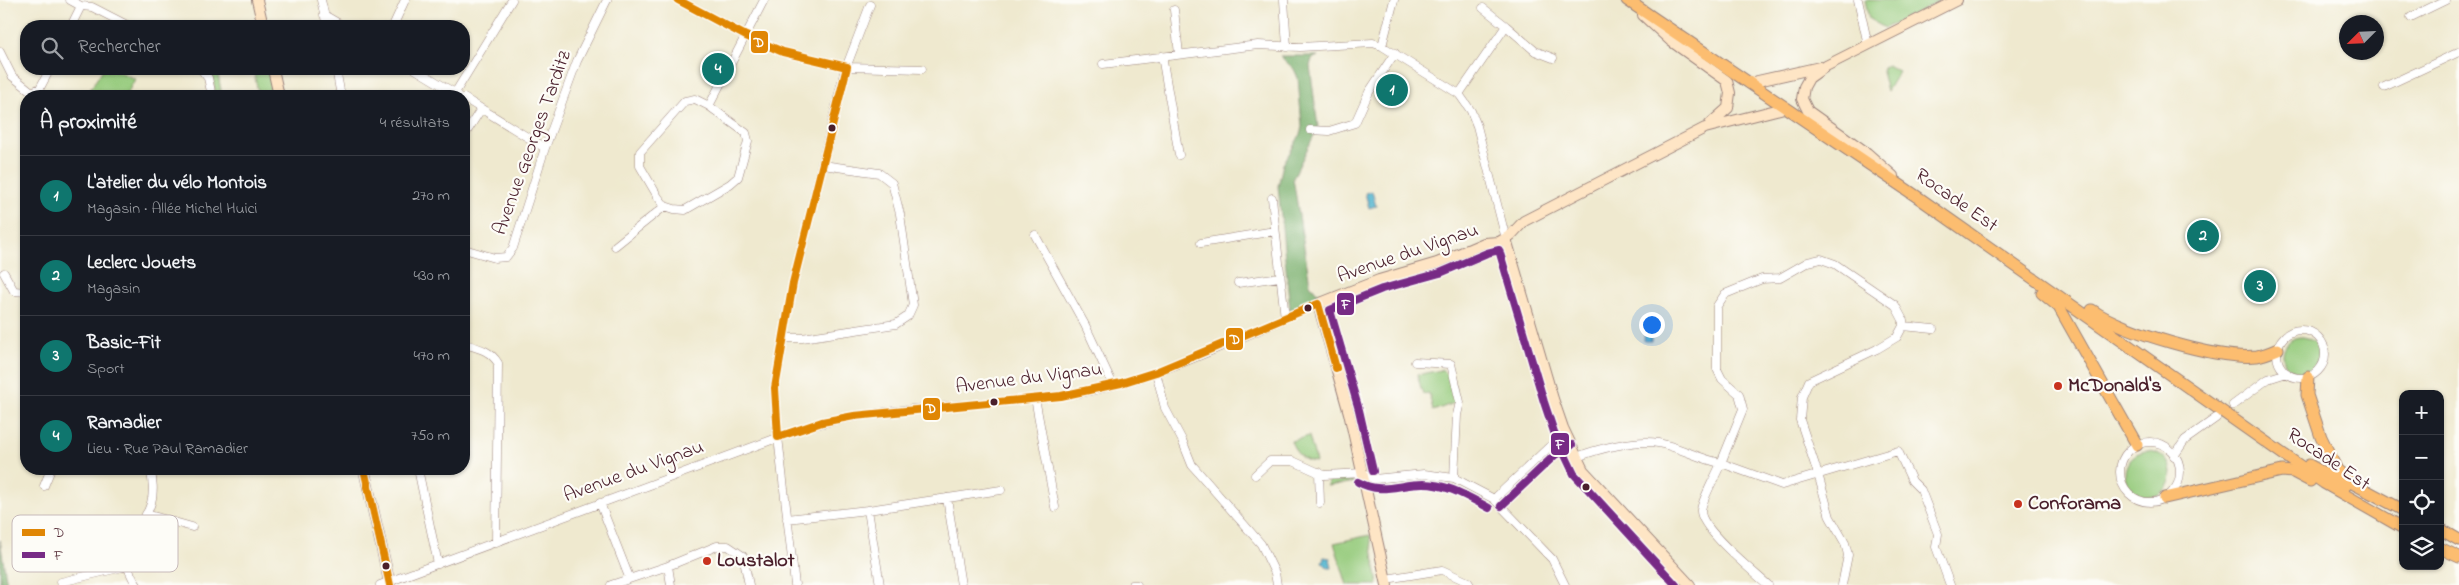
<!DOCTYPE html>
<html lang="fr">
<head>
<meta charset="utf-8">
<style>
  body { margin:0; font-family:"Indie Flower",sans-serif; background:#20242c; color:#f1f3f6 }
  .controls { position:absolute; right:15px; bottom:15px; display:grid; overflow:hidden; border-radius:10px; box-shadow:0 1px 4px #0004 }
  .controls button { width:45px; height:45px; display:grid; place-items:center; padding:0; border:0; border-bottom:1px solid #363941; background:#171b24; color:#f1f3f6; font:25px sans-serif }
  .compass { position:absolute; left:2339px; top:15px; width:45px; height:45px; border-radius:50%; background:#171b24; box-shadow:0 1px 4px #0004; rotate:246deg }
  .you { position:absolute; left:1651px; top:324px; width:18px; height:18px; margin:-12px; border:4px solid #fff; border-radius:50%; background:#1a73e8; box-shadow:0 0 0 8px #1a73e833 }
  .badge { display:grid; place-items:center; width:32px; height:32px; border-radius:50%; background:#0f766e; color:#fff; font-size:16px; font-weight:700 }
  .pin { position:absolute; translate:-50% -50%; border:2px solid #fff; box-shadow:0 1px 5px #0006 }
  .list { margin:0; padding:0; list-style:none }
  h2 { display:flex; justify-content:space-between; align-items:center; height:65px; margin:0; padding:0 20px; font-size:21px }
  h2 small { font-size:16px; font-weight:400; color:#9ea1a6 }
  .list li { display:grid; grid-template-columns:32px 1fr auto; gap:15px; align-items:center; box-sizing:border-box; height:80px; padding:0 20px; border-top:1px solid #363941 }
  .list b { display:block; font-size:19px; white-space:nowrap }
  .list p { margin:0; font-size:16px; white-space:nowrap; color:#9ea1a6 }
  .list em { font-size:16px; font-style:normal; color:#9ea1a6 }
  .icon { flex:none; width:28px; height:28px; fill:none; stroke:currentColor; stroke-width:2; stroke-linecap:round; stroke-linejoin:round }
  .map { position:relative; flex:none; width:2459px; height:585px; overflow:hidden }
  .search { position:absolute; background:#171b24; box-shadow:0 1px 4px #0004; left:20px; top:20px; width:450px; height:55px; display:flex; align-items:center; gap:12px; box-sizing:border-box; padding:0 18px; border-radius:20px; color:#9ea1a6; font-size:19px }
  .panel { position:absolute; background:#171b24; box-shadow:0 1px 4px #0004; left:20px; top:90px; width:450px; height:385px; border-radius:20px }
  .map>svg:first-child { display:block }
  .green { fill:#96cb7d; stroke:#707554 }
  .forest { fill:#78af6c; stroke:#61674c }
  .water { fill:#4fb3ce; stroke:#4c697c }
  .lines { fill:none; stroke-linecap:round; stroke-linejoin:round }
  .street-casing { stroke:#9c847d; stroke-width:9 }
  .secondary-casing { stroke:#9c847d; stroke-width:12 }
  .primary-casing { stroke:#9c847d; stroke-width:13 }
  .street { stroke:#fff; stroke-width:8 }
  .secondary { stroke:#fee5c5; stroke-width:10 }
  .primary { stroke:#fcbd6f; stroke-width:11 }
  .bus-1-casing { stroke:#fdfcf7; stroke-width:11 }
  .bus-2-casing { stroke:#fdfcf7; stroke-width:11 }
  .bus-1 { stroke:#e08604; stroke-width:8 }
  .bus-2 { stroke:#772b85; stroke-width:8 }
  .bus-dot { fill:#4a1f2b; stroke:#fdfcf7; stroke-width:2 }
  .poi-dot { fill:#c8321e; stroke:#fdfcf7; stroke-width:2 }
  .labels { text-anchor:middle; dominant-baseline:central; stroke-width:4.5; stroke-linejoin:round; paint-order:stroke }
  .street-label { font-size:20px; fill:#4a1f2b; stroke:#fdfcf7 }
  .poi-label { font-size:20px; font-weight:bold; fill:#4a1f2b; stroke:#fdfcf7; text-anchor:start }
  .key { fill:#fdfcf7; stroke:#c7baba; stroke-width:1 }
  .key-label { font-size:14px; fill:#4a1f2b }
  .line-badge { stroke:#fdfcf7; stroke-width:2 }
  .badge-label { font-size:14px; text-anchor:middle; font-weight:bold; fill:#fff }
</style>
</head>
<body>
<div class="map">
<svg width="2459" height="585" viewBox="0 0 2459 585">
  <rect width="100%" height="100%" fill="#fdfcf7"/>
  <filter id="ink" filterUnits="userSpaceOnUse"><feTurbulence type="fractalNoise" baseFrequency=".02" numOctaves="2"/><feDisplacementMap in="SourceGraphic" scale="10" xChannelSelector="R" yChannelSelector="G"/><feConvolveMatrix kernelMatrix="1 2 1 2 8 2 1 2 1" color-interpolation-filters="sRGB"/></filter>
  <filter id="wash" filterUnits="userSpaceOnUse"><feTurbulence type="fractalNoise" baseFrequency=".0096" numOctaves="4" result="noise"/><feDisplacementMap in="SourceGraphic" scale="20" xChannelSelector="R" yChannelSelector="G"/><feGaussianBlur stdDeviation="1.12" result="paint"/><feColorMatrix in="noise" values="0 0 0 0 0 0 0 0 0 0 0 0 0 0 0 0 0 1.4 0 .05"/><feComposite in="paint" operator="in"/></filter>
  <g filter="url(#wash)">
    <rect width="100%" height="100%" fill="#efe9cf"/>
    <!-- green -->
    <path class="green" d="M1865,0h76l-56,28 -16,-9z
      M1887,65l12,6 -12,20 -5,-19 1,-5z
      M103,69h10l22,10 -9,17h-40z
      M211,69h6l5,27h-6z
      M253,69h15l6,27h-15z
      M2283 355a18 18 0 1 1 36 0a18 18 0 1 1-36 0Z
      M1441,370c13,8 16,19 13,33l-21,8 -4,-18 -6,1 -6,-19z
      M1309,436l7,26c-15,-1 -20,-9 -25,-21z
      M2125 474a23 23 0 1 1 46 0a23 23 0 1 1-46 0Z
      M1336,478l21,4 -30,4 2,-5z
      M1370,535l8,50h-31l-13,-42z"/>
    <!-- forest -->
    <path class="forest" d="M1280,56h38l-6,3 -2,7 8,61 -25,51 17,106 6,8 7,3 -33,15 -12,-124 5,-22 16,-27 3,-10 -4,-49 -4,-9z
      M0,540l7,45h-7z"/>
    <!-- water -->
    <path class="water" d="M1372,191l4,15 -7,2 -4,-15z
      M1645,327h6v14h-7z
      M1324,557l6,1 2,10h-4l-6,-6z"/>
  </g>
  <g filter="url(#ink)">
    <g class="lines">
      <!-- street casing -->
      <g class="street-casing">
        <path id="street" d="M70,0l11,6
          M321,0l6,26
          M678,0l68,36 37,16 64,15 75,2
          M1284,0l3,47
          M1858,0l10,45
          M1174,10l5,44
          M324,15l19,11
          M2411,17l35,-17
          M71,26l10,-20 11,1 37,19
          M393,26l12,-26
          M1506,26l29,25 18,7
          M1382,46l12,-46
          M0,52l12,24 20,16 8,-4 10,-19
          M1162,56l17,99
          M1103,64l155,-19 42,2 73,-4 9,3 77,48 12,17 6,15 29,113
          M201,69l7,9 4,18
          M336,69l5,27
          M415,69l43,26
          M2384,87l75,-35
          M455,93l57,-93
          M1459,94l47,-68 -23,-18
          M464,98l81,50
          M695,99l14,7 37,27 2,8 -10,36 -8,7 -45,26 -11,-1 -9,-3 -7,-9 -18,-31v-14l45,-51z
          M709,106l55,-106
          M1310,130l19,1 26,-8 14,-31 26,-39
          M464,136l17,-27
          M1272,198l13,120
          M1035,235l50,90 28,60
          M1201,243l74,-12
          M615,246l50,-40
          M464,249l31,9 11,-1 7,-9 32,-100 32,-87 30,-61
          M4,273l10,18 12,1
          M1238,283l42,-6
          M1903,326l30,3
          M2277 354a24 24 0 1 1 48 0a24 24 0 1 1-48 0Z
          M783,338h19l94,-14 12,-8 5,-11 -13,-91 -8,-31 -13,-10 -56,-8
          M464,344c14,4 26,6 34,19l-2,180
          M1415,362l36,2 9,38 -3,13 -3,63
          M1156,372l9,36 17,32 10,25 69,79 14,29 2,12
          M1035,398l20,109
          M2233,405l35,-26 19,-6
          M2120 472a30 30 0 1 1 60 0a30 30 0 1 1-60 0Z
          M2174,456l11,-16 31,-22
          M1577,457c20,-8 59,-18 81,-14 22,4 41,16 63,20 -5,13 -18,34 -20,47 -2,18 53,62 67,75
          M418,469l20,95
          M1319,472l1,31
          M1255,475l15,-14h23l31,14 39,-2 11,6 50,-5 30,4 40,21 58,60 13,26
          M44,486l7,-17
          M947,498l14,87
          M1494,499l55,-52 18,-11
          M600,503l29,74
          M868,510l12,75
          M146,514l46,13
          M787,519l81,-9 133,-20
          M668,566l3,19
          M1386,579l56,-9 26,12 2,3
          M61,582l66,-16
          M137,585c-25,-34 5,-51 14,-82 3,-10 2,-24 -1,-34
          M380,585l421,-156c90,-27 187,-21 279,-36 80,-14 163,-57 238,-89
          M611,585l57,-19 49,-20h11l15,10 6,29
          M795,585l-17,-148 -3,-49 18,-105 51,-210 26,-68
          M1132,585h5
          M1672,585l6,-13
          M1842,585l6,-30 -3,-12 -15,-26 -12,-43 -18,-54 2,-23 7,-16 68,-32 20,-12 6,-11v-6l-8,-15 -60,-41 -14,-5 -13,3 -28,16 -18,1 -37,15 -8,12v63l5,10 17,15 4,15 -22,54 61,22 116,-34 14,30 9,9 17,44 -2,13 14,38"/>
      </g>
      <!-- secondary casing -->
      <g class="secondary-casing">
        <path id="secondary" d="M257,0l6,26
          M1643,15l28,26 56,40 3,12 -2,15 -18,16
          M273,69l6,27
          M1749,83l71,-16
          M1893,176l-26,-23 -59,-42 -6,-12 2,-12 5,-9 17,-12 131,-66
          M1506,239l47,160 10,29 20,42 107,115
          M364,469l26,116
          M1387,585l-38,-172 -31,-109 61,-24 58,-17 47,-20 15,-1 12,-7 13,-14 181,-93 79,-20"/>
      </g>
      <!-- primary casing -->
      <g class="primary-casing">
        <path id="primary" d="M1627,0l292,198 405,285 79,45
          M2042,293l17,14 78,138
          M2092,310c31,22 127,50 165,46 7,-1 14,-4 21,-7
          M2308,377l-1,18 14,42 16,33 17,14 49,26
          M2309,465l37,20
          M2165,498l117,-27 11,1 17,9
          M2440,529l19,11
          M2440,548l19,9"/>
      </g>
      <!-- street -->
      <use href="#street" class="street"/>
      <!-- secondary -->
      <use href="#secondary" class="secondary"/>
      <!-- primary -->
      <use href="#primary" class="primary"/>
      <!-- bus-1 casing -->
      <g class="bus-1-casing">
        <path id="bus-1" d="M678,0l68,36 37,16 64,15
          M778,437l44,-15 32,-6 207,-20 60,-13 35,-11 162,-68 18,64
          M778,437l-3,-49 18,-105 54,-216
          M364,469l26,116"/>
      </g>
      <!-- bus-2 casing -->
      <g class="bus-2-casing">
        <path id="bus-2" d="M1373,471l-14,-61 -29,-100 52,-21 58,-16 47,-20 12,-3 45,152 10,30 20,42 102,111
          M1358,482c24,13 40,2 65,2 25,0 45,13 66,24
          M1501,506l54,-51 17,-10"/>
      </g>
      <!-- bus-1 -->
      <use href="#bus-1" class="bus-1"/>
      <!-- bus-2 -->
      <use href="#bus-2" class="bus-2"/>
    </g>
  </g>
  <!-- markers -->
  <g class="bus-dot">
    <circle cx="832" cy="128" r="4.5"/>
    <circle cx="1308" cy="308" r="4.5"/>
    <circle cx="994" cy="402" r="4.5"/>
    <circle cx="1586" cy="487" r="4.5"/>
    <circle cx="386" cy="566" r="4.5"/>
  </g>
  <g class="poi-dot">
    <circle cx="2058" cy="386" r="5"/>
    <circle cx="2018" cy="504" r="5"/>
    <circle cx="707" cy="561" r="5"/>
  </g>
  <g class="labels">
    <!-- street labels -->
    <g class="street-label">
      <text transform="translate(533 143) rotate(-70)">Avenue Georges Tarditz</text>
      <text transform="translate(1956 201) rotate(35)">Rocade Est</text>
      <text transform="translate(1408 254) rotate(-19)">Avenue du Vignau</text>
      <text transform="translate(1029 379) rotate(-7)">Avenue du Vignau</text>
      <text transform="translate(2328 460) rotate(34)">Rocade Est</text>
      <text transform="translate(634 472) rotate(-20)">Avenue du Vignau</text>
    </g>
    <!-- poi labels -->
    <g class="poi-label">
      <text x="2068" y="386">McDonald's</text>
      <text x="2028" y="504">Conforama</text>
      <text x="717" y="561">Loustalot</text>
    </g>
  </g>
  <!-- legend -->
  <rect x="12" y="515" width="166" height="57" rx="8" class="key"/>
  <rect x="22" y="529" width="23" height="7" fill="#e08604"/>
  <rect x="22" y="552" width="23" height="6" fill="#772b85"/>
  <g class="key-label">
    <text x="54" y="537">D</text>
    <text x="54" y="560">F</text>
  </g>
  <g class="line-badge">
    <rect x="750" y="30" width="19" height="24" rx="5" fill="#e08604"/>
    <rect x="1336" y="292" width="19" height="24" rx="5" fill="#772b85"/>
    <rect x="1225" y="327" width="19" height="24" rx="5" fill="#e08604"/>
    <rect x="922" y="397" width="19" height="24" rx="5" fill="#e08604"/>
    <rect x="1550" y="432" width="20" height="24" rx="5" fill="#772b85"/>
  </g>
  <g class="badge-label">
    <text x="759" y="47">D</text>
    <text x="1346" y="309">F</text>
    <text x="1235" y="344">D</text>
    <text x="931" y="413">D</text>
    <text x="1560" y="449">F</text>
  </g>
</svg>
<div class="controls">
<button>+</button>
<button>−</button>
<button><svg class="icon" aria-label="locate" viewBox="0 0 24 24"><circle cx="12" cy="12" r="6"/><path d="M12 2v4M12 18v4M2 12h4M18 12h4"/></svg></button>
<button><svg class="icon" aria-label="layers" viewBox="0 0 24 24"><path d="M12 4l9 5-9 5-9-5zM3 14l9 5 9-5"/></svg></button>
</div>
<svg class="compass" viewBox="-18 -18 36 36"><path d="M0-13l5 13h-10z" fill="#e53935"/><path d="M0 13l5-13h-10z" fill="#9ea1a6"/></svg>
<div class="you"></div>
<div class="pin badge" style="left:1392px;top:90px">1</div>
<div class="pin badge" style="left:2203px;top:236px">2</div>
<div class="pin badge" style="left:2260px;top:286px">3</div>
<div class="pin badge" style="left:718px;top:69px">4</div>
<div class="search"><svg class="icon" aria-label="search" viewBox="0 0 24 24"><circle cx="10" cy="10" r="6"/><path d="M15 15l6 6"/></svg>Rechercher</div>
<section class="panel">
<h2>À proximité<small>4 résultats</small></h2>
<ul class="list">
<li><span class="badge">1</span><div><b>L'atelier du vélo Montois</b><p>Magasin · Allée Michel Huici</p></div><em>270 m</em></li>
<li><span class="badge">2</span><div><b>Leclerc Jouets</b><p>Magasin</p></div><em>430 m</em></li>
<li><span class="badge">3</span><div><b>Basic-Fit</b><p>Sport</p></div><em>470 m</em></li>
<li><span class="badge">4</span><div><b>Ramadier</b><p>Lieu · Rue Paul Ramadier</p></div><em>750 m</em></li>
</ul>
</section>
</div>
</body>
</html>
